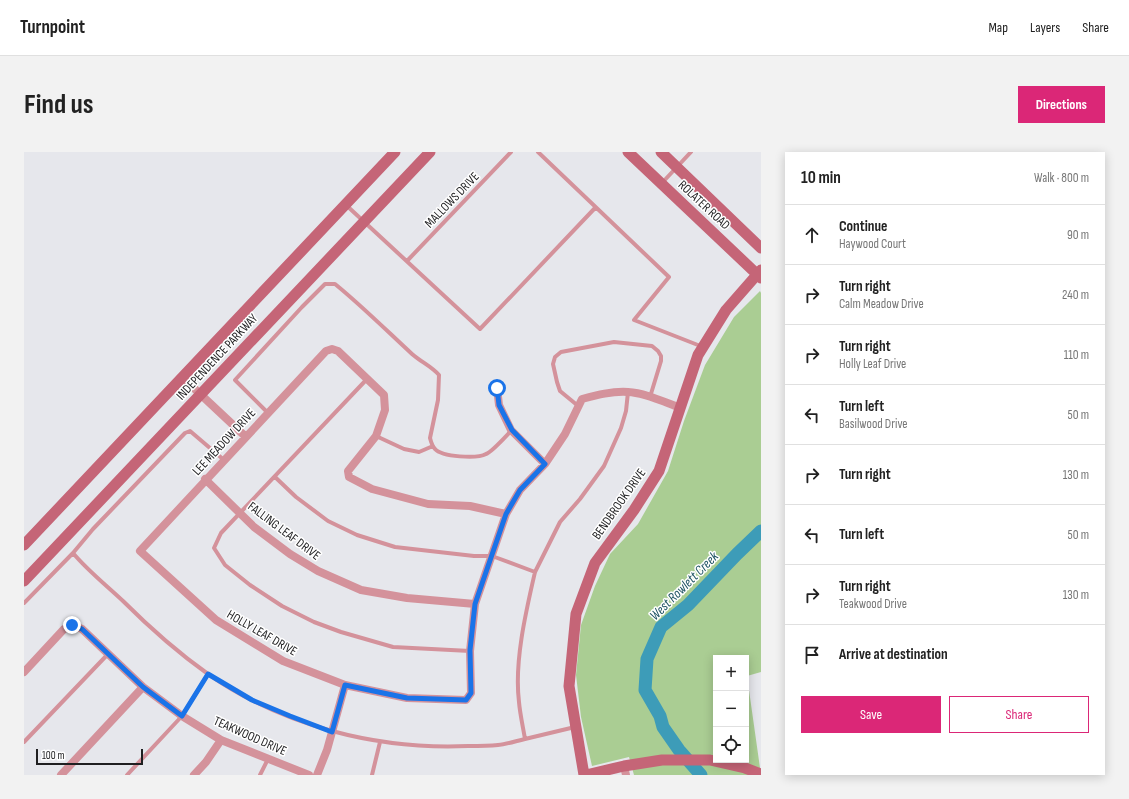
<!DOCTYPE html>
<html lang="en">
<head>
<meta charset="utf-8">
<style>
  body { margin:0; font-family:"Sofia Sans Condensed",sans-serif; background:#f2f2f2; color:#222 }
  .controls { position:absolute; right:12px; bottom:12px; display:grid; overflow:hidden; border-radius:0px; box-shadow:0 2px 10px #0003 }
  .controls button { width:36px; height:36px; display:grid; place-items:center; padding:0; border:0; border-bottom:1px solid #e0e0e0; background:#fff; color:#222; font:20px sans-serif }
  .scale { position:absolute; left:12px; bottom:10px; width:107px; box-sizing:border-box; padding-left:4px; border:2px solid #1f1f21; border-top:0; font-size:11px; line-height:14px; white-space:nowrap; color:#1f1f21; -webkit-text-stroke:3px #fff; paint-order:stroke }
  .stop { position:absolute; width:12px; height:12px; margin:-9px; border:3px solid #1a73e8; border-radius:50%; background:#fff }
  .stop.end { background:#1a73e8; border-color:#fff; box-shadow:0 1px 4px #0008 }
  .list { margin:0; padding:0; list-style:none }
  h2 { display:flex; justify-content:space-between; align-items:center; height:52px; margin:0; padding:0 16px; font-size:17px }
  h2 small { font-size:13px; font-weight:400; color:#767676 }
  .list li { display:grid; grid-template-columns:26px 1fr auto; gap:12px; align-items:center; box-sizing:border-box; height:60px; padding:0 16px; border-top:1px solid #e0e0e0 }
  .list b { display:block; font-size:15px; white-space:nowrap }
  .list p { margin:0; font-size:13px; white-space:nowrap; color:#767676 }
  .list em { font-size:13px; font-style:normal; color:#767676 }
  .actions { display:flex; gap:8px; padding:12px 16px }
  .actions a { flex:1; padding:9px 0; border:1px solid #db2777; border-radius:0px; text-align:center; font-size:14px; color:#db2777 }
  .actions .main { background:#db2777; color:#fff }
  .icon { flex:none; width:22px; height:22px; fill:none; stroke:currentColor; stroke-width:2; stroke-linecap:round; stroke-linejoin:round }
  .map { position:relative; flex:none; width:737px; height:623px; overflow:hidden; border-radius:0px }
  header { display:flex; align-items:center; gap:24px; box-sizing:border-box; height:56px; padding:0 20px; background:#fff; border-bottom:1px solid #e0e0e0 }
  header strong { font-size:19px }
  nav { display:flex; gap:22px; margin-inline-start:auto; font-size:14px }
  .intro { display:flex; align-items:center; justify-content:space-between; box-sizing:border-box; height:96px; padding:0 24px }
  h1 { margin:0; font-size:28px }
  .button { padding:10px 18px; border-radius:0px; background:#db2777; color:#fff; font-size:14px; font-weight:700 }
  main { display:flex; gap:24px; padding:0 24px }
  aside { flex:1; background:#fff; border-radius:0px; box-shadow:0 2px 10px #0003 }
  .map>svg:first-child { display:block }
  .green { fill:#aacd93; fill-rule:evenodd }
  .lines { fill:none; stroke-linecap:round; stroke-linejoin:round }
  .river { stroke:#3d9cb8; stroke-width:13 }
  .lane { stroke:#d4929b; stroke-width:4 }
  .street { stroke:#d4929b; stroke-width:8 }
  .secondary { stroke:#c56577; stroke-width:11 }
  .route { stroke:#1a73e8; stroke-width:5 }
  .labels { text-anchor:middle; dominant-baseline:central; stroke-width:3; stroke-linejoin:round; paint-order:stroke }
  .street-label { font-size:13px; fill:#1f1f21; stroke:#fff }
  .water-label { font-size:14px; font-style:italic; fill:#205464; stroke:#fff }
</style>
</head>
<body>
<header>
<strong>Turnpoint</strong>
<nav><a>Map</a><a>Layers</a><a>Share</a></nav>
</header>
<div class="intro"><h1>Find us</h1><a class="button">Directions</a></div>
<main>
<div class="map">
<svg width="737" height="623" viewBox="0 0 737 623">
  <rect width="100%" height="100%" fill="#e6e7ec"/>
  <!-- green -->
  <path class="green" d="M736,139l1,2v379l-14,4 14,99h-127l-5,-18 -37,9 -11,-49 -5,-42 5,-50 14,-39 15,-32 28,-30 30,-53 16,-50 21,-56 29,-48zM692,506h30v102h-30z"/>
  <g class="lines">
    <!-- river -->
    <path class="river" d="M677,623l-22,-25 -16,-23 -3,-11 -15,-26 2,-31 14,-32 27,-22 49,-51 24,-23"/>
    <!-- lane -->
    <path class="lane" d="M514,0l131,125 -35,43 69,27
      M637,32l30,-32
      M322,53l134,124 115,-121
      M383,109l104,-109
      M343,227l-146,154 -7,15 11,17 25,20 32,21 32,16 27,10 52,15 77,4
      M553,253l-17,-14 -3,-9 -4,-18 2,-7 6,-5 53,-10 38,4 6,5 3,5v5l-11,36
      M244,261l-33,-33 67,-73 23,-23h10c27,22 52,47 77,70 9,8 19,12 27,21l-1,25 -8,38c1,4 2,8 5,11 7,8 42,10 51,5 6,-2 20,-18 25,-23
      M352,284l28,13 15,3 14,-6
      M251,325l21,20 32,24 29,14 38,12 79,9h18l43,16 25,-50 20,-23 24,-33 17,-38 5,-17 2,-19
      M49,401l20,-24 92,-96 5,-2 34,29
      M0,451l49,-50c14,17 33,32 50,48 26,26 54,51 85,73 75,52 169,76 260,72 10,0 20,0 30,-1 9,-1 18,-4 27,-6 -2,-12 -5,-25 -6,-37 -5,-40 7,-91 16,-130
      M501,587l50,-12
      M0,590l84,-88
      M103,623l55,-59 26,-42
      M236,623l8,-16
      M348,623l8,-33"/>
    <!-- street -->
    <path class="street" d="M158,225l64,60
      M473,236l2,17 12,25 34,34
      M181,327l49,48 36,27 28,17 43,19 46,8 68,6
      M482,362l-36,-8 -42,-2 -56,-15 -23,-12 -1,-6 28,-35 9,-26 -1,-15 -46,-44 -6,-2 -6,2 -186,200 76,69 67,41 62,24 62,13 59,2 5,-7 -1,-42 5,-47 31,-90 14,-24 25,-26 20,-30 17,-35c15,-4 30,-8 46,-7 18,1 36,10 53,16
      M0,520l40,-43 8,-4 10,4 61,58 39,29 39,24 88,35
      M600,614l2,9
      M37,623l82,-88
      M170,623l12,-13 15,-22
      M293,623l10,-25 18,-65"/>
    <!-- secondary -->
    <path class="secondary" d="M604,0l133,126
      M637,0l100,96
      M0,393l371,-393
      M0,429l406,-429
      M560,623l-15,-89 7,-72 19,-51 39,-53 25,-39 39,-116 28,-45 35,-40
      M562,623l38,-9 38,-6h48l35,8 16,6"/>
  </g>
  <g class="lines">
    <!-- route -->
    <path class="route" d="M48,473l10,4 61,58 39,29 26,-42 44,26 38,16 42,16 13,-47 62,13 59,2 5,-7 -1,-43 5,-46 31,-90 14,-24 25,-26 -33,-34 -13,-25 -2,-17"/>
  </g>
  <g class="labels">
    <!-- street labels -->
    <g class="street-label">
      <text transform="translate(428 48) rotate(-46)">MALLOWS DRIVE</text>
      <text transform="translate(680 53) rotate(43)">ROLATER ROAD</text>
      <text transform="translate(193 205) rotate(-47)">INDEPENDENCE PARKWAY</text>
      <text transform="translate(200 290) rotate(-47)">LEE MEADOW DRIVE</text>
      <text transform="translate(595 352) rotate(-55)">BENDBROOK DRIVE</text>
      <text transform="translate(260 379) rotate(37)">FALLING LEAF DRIVE</text>
      <text transform="translate(238 481) rotate(30)">HOLLY LEAF DRIVE</text>
      <text transform="translate(226 584) rotate(24)">TEAKWOOD DRIVE</text>
    </g>
    <!-- water labels -->
    <g class="water-label">
      <text transform="translate(660 434) rotate(-45)">West Rowlett Creek</text>
    </g>
  </g>
</svg>
<div class="controls">
<button>+</button>
<button>−</button>
<button><svg class="icon" aria-label="locate" viewBox="0 0 24 24"><circle cx="12" cy="12" r="6"/><path d="M12 2v4M12 18v4M2 12h4M18 12h4"/></svg></button>
</div>
<div class="scale">100 m</div>
<div class="stop" style="left:473px;top:236px"></div>
<div class="stop end" style="left:48px;top:473px"></div>
</div>
<aside>
<h2>10 min<small>Walk · 800 m</small></h2>
<ul class="list">
<li><svg class="icon" aria-label="ahead" viewBox="0 0 24 24"><path d="M12 20V5M6 11l6-6 6 6"/></svg><div><b>Continue</b><p>Haywood Court</p></div><em>90 m</em></li>
<li><svg class="icon" aria-label="right" viewBox="0 0 24 24"><path d="M7 20v-9h11M14 6l5 5-5 5"/></svg><div><b>Turn right</b><p>Calm Meadow Drive</p></div><em>240 m</em></li>
<li><svg class="icon" aria-label="right" viewBox="0 0 24 24"><path d="M7 20v-9h11M14 6l5 5-5 5"/></svg><div><b>Turn right</b><p>Holly Leaf Drive</p></div><em>110 m</em></li>
<li><svg class="icon" aria-label="left" viewBox="0 0 24 24"><path d="M17 20v-9H6M10 6l-5 5 5 5"/></svg><div><b>Turn left</b><p>Basilwood Drive</p></div><em>50 m</em></li>
<li><svg class="icon" aria-label="right" viewBox="0 0 24 24"><path d="M7 20v-9h11M14 6l5 5-5 5"/></svg><div><b>Turn right</b></div><em>130 m</em></li>
<li><svg class="icon" aria-label="left" viewBox="0 0 24 24"><path d="M17 20v-9H6M10 6l-5 5 5 5"/></svg><div><b>Turn left</b></div><em>50 m</em></li>
<li><svg class="icon" aria-label="right" viewBox="0 0 24 24"><path d="M7 20v-9h11M14 6l5 5-5 5"/></svg><div><b>Turn right</b><p>Teakwood Drive</p></div><em>130 m</em></li>
<li><svg class="icon" aria-label="arrive" viewBox="0 0 24 24"><path d="M6 21V4h12l-3 4 3 4H6"/></svg><div><b>Arrive at destination</b></div></li>
</ul>
<div class="actions"><a class="main">Save</a><a>Share</a></div>
</aside>
</main>
</body>
</html>
